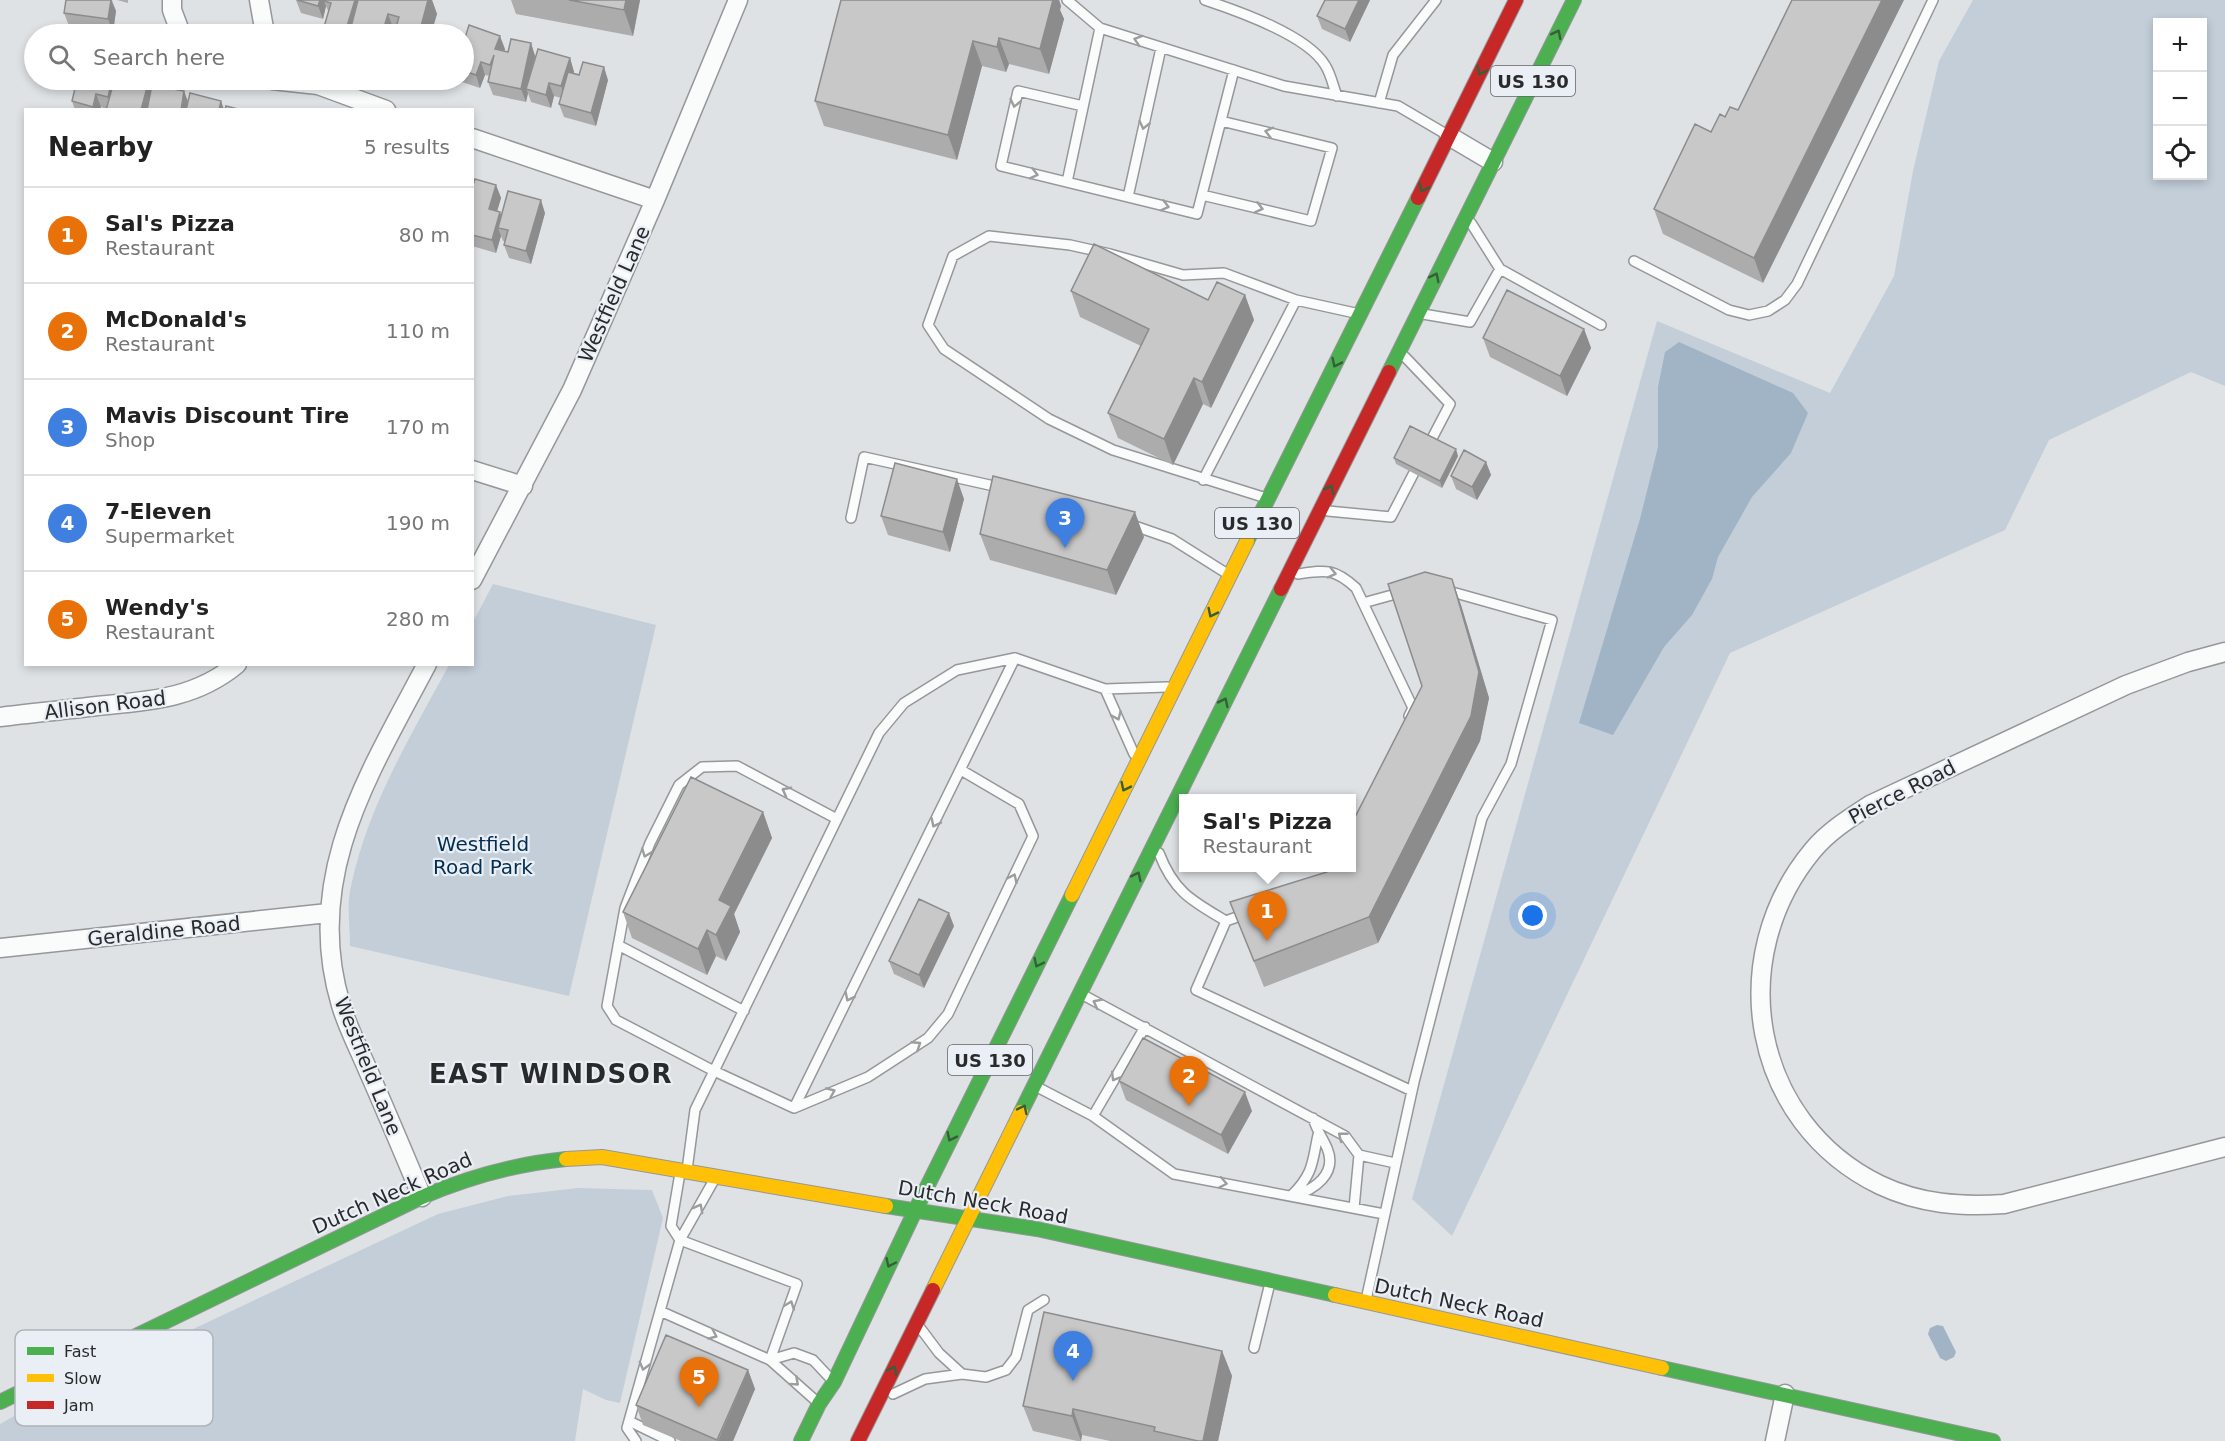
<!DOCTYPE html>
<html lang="en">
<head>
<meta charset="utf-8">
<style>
  body { margin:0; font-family:"DejaVu Sans",sans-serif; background:#f2f2f2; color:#222 }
  .controls { position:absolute; right:18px; top:18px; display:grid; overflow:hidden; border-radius:0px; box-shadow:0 3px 9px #0003 }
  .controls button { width:54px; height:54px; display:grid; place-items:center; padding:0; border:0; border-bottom:2px solid #e0e0e0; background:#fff; color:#222; font:30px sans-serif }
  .you { position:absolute; left:1533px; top:916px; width:21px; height:21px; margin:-15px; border:4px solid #fff; border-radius:50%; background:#1a73e8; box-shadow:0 0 0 9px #1a73e833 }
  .badge { display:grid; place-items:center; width:39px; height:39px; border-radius:50%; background:#b45309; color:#fff; font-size:20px; font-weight:700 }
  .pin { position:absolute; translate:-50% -50px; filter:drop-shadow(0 2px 3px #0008) }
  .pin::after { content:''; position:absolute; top:32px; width:21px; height:18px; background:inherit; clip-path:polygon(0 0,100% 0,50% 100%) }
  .popup { position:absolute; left:1179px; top:794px; width:177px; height:78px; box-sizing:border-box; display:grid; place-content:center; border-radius:0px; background:#fff; filter:drop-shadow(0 2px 4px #0005); font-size:20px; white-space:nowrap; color:#767676 }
  .popup b { font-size:22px; color:#222 }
  .popup::after { content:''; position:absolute; left:50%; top:100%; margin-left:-12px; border:12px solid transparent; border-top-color:#fff }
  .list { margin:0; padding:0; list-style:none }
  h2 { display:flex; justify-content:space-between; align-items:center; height:78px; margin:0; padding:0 24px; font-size:26px }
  h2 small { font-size:20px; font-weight:400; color:#767676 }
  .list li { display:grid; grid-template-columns:39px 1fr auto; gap:18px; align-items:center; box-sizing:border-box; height:96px; padding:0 24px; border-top:2px solid #e0e0e0 }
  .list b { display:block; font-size:22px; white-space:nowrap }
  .list p { margin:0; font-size:20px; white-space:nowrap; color:#767676 }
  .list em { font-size:20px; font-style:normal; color:#767676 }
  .icon { flex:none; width:33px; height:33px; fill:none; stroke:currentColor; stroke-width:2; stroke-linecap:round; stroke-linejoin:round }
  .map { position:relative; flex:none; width:2225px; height:1441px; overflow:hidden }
  .search { position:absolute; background:#fff; box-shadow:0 3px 9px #0003; left:24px; top:24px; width:450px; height:66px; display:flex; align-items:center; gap:15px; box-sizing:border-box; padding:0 21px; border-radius:33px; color:#767676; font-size:22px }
  .panel { position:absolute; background:#fff; box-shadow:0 3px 9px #0003; left:24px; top:108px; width:450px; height:558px; border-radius:0px }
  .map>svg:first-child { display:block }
  .green { fill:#c3ced9; fill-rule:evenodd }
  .water { fill:#a1b4c6 }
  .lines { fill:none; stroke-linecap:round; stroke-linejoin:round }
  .lane-casing { stroke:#95979a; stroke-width:12 }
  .street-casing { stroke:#95979a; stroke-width:21 }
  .fast-casing { stroke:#95979a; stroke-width:16 }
  .slow-casing { stroke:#95979a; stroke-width:16 }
  .jam-casing { stroke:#95979a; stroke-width:16 }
  .lane { stroke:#fafbfb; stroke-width:9 }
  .street { stroke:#fafbfb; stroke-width:18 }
  .fast { stroke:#4caf50; stroke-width:14 }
  .slow { stroke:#ffc107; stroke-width:14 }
  .jam { stroke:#c62828; stroke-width:14 }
  .wall { fill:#adacad }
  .shaded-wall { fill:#8d8c8d }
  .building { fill:#c9c8c9; stroke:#8d8c8d; stroke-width:1.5 }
  .oneway { stroke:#365f3a }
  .oneway2 { stroke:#9c9d9e }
  .labels { text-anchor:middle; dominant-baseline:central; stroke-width:4.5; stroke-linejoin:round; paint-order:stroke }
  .shield { fill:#eaeff5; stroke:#626568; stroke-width:1.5 }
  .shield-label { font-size:18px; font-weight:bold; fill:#282a2c }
  .street-label { font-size:20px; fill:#282a2c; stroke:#eaeff5 }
  .park-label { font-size:20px; fill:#042e51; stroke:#eaeff5 }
  .district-label { font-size:26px; font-weight:bold; letter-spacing:1.5px; fill:#282a2c; stroke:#eaeff5 }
  .key { fill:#eaeff5; stroke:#b0b4b9; stroke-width:1.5 }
  .key-label { font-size:16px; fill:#282a2c }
</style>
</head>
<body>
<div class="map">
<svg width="2225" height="1441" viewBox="0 0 2225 1441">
  <rect width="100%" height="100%" fill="#dfe2e5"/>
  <!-- green -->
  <path class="green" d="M1973,0h252v386l-34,-14 -142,68 -44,90 -275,123 -278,583 -40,-37 245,-878 173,72 64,-117 19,-105 26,-110zM2158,22h44v154h-44z
    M493,584l163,41 -87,371 -219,-50c0,-17 -3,-38 0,-55 16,-82 60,-154 99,-226l23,-1 1,-42z
    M578,1188l74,2 11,28 -43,185 -14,-3 -23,-11 -8,52h-575v-17l46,-26 392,-184 70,-18z"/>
  <!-- water -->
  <path class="water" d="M1679,342l114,51 15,20 -17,40 -39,44 -34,60 -6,22 -20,36 -28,32 -51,88 -34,-12 61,-204 18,-72v-60l7,-35z
    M1937,1325l6,1 13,26 -2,5 -8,4 -6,-3 -12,-24 2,-6z"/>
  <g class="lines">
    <!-- lane casing -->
    <g class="lane-casing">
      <path id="lane" d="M1067,0l33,28
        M1205,0c33,11 102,35 120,65 6,9 8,21 12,31
        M1379,103l14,-48 43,-55
        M1083,106l-65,-15 -17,75 196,48 37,-144
        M1067,182l33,-154 184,58 114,20 46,27
        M1202,195l109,26 21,-73 -111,-27
        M1128,197l33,-149
        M1471,223l29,46 101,56
        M1634,261l95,49 20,5 19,-4 17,-11 12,-16 136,-284
        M1423,314l47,8 30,-53
        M1405,357l45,47 -23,44
        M1203,480l93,-180
        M1263,497l-150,-47 -64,-31 -105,-70 -16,-24 25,-69 36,-20 81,9 40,9 73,21 41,-2 72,27 59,13
        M1328,511l63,6 28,-54
        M851,518l13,-61 139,31
        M1129,524l43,15 54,34
        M1298,574c28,-4 36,-6 58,14l57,120 -4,8
        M1363,603l40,-11
        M1134,754l-29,-65 62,-2
        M837,819l-100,-53 -35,1 -23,18 -29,58 -25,65 -18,98 9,14 98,51 80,37 74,-31 60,-39 20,-24 85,-178 -14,-32 -58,-34
        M1159,853c15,39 33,48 67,68
        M1248,913l-22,8 -30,69 216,101
        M618,945l126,66
        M1085,996l260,140 14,19 -5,53
        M1145,1027l-52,89 81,58 210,40
        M1039,1088l54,28
        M794,1108l221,-450
        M1359,1155l36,8
        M687,1170l8,-60 184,-377 25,-30 53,-33 58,-12 90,31
        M680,1173l-9,53 9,14 117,44 -27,76
        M1292,1195c22,-22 20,-33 26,-60
        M1293,1196c21,-6 45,-22 34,-48 -5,-11 -10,-17 -14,-30
        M1366,1300l48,-218 68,-264 29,-54 41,-144 -107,-30
        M660,1311l110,49 45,40
        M921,1329l18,24 23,21
        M1254,1348l16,-65
        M770,1360l24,-7 19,7 17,18
        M893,1394l32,-15 37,-5 24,3 20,-7 10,-13 12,-47 16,-10
        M629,1421l41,20
        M636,1441l-9,-13 53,-188 34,-60"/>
    </g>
    <!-- street casing -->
    <g class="street-casing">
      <path id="street" d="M172,0v10l9,24
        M259,0l6,34
        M272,80l46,5 68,25
        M1449,136l44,26
        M472,138l183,62
        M472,470l51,16
        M472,580l100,-190 83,-190 83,-200
        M2225,652l-37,10 -62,23 -256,120c-20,13 -41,26 -57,45 -90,108 -62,272 67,335 40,19 81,22 124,19l221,-57
        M0,717c32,-4 65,-7 97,-11 52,-5 98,-7 140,-42
        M0,948l328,-35
        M422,1197c-18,-43 -36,-86 -55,-129 -9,-21 -20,-42 -26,-63 -39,-128 28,-231 86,-341
        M1775,1441l10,-47"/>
    </g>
    <!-- fast casing -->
    <g class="fast-casing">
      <path id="fast" d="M1389,372l185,-372
        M1247,541l171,-343
        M1021,1112l260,-523
        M886,1206l151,23 298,66
        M1662,1368l331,73
        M0,1402l422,-205c47,-20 93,-33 144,-38
        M801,1441l18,-37 15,-22 81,-171 157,-316"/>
    </g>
    <!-- slow casing -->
    <g class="slow-casing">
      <path id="slow" d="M1072,895l175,-354
        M566,1159l36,-2 284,49
        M933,1290l88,-178
        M1335,1295l327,73"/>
    </g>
    <!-- jam casing -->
    <g class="jam-casing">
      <path id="jam" d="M1418,198l98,-198
        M1281,589l108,-217
        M858,1441l75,-151"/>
    </g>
    <!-- lane -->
    <use href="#lane" class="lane"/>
    <!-- street -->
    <use href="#street" class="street"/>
    <!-- fast -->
    <use href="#fast" class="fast"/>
    <!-- slow -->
    <use href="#slow" class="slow"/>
    <!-- jam -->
    <use href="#jam" class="jam"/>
  </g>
  <!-- wall -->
  <path class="wall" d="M66,0h46l4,11 -3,21 -44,-6 -5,-13z
    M117,0h11v3z
    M296,0h136l5,14 -6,20h-104l-3,-7 5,-14 -3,-7 -3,13 -22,-6z
    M511,0h129l-7,36 -117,-22z
    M841,0h218l2,6 -1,4 4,9 -15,55 -40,-10 -3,8 -24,-6 -25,94 -133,-34 -9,-25z
    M1325,0h45l-20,42 -28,-13 -5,-13z
    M464,41l41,8 -1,2 4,1 23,-9 4,13 35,2 4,14v1l34,7 -12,46 -32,-9 -5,-13 2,-6 -7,-2 -3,12 -20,-6 -3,-9 -2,9 -33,-7 -5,-13 2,-6 -5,-1 -5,13 -21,-7v-1h5z
    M77,80h44l-2,7 5,1 33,-4 -1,2 32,15h33l3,9h-118v-1l-5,-2 -1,3h-25l-3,-9z
    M1738,110l25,173 -100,-49 -9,-25 57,-77 14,-15z
    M472,184l1,2 23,-1 5,13 -4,13 3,1 1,5 44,-4 -14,51 -22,-6 -5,-13 1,-4h-2l-2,-5 -5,17 -24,-7z
    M1071,291l137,9 37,-5 9,25 -43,88 -8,-4 -30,61 -55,-27 -10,-25 33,-67 -61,-29z
    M1584,329l7,19 -24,48 -77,-39 -7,-19z
    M1458,456l-16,32 -46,-24 -2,-6z
    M1486,462l5,13 -14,25 -21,-11 -5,-13z
    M964,499l-14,53 -62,-17 -7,-19z
    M980,534l164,3 -28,58 -126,-35z
    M1461,605l28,93 -9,43 -102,202 -114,44 -34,-85 97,-30 95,-186z
    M763,812l9,26 -38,76 6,18 -14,29 -10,-5 -9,19 -75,-37 -9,-26z
    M954,926l-30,62 -30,-14 -5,-13z
    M1119,1081l133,30 -24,43 -102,-54z
    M1222,1351l10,25 -14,65h-108l-28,-6 -1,6h-4l-44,-10 -10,-25z
    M748,1370l7,19 -22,52h-52l-38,-16 -7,-20z"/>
  <!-- shaded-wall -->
  <path class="shaded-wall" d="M111,0l5,11 -3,21 -5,-13z
    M320,0h8l-4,1 2,5 -3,13 -5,-13z
    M355,0h9l-13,27 3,7h-8l-1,-1z
    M428,0h4l5,14 -6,20h-12z
    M626,0h14l-7,36 -9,-26z
    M1052,0h7l2,6 -1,4 4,9 -15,55 -9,-25z
    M1359,0h11l-20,42 -5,-13z
    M1882,0h22l-141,283 -9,-25z
    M388,14l7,19v1h-13z
    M500,36l5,13 -5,13 -5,-13z
    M999,38l10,26 -3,8 -9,-25z
    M973,41l9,25 -25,94 -9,-25z
    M531,43l4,13 -9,33 2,4 -2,9 -5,-13z
    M570,58l4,14 -8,27 -5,-13z
    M481,62l4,13 -5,13 -4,-13z
    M604,67l4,13 -12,46 -5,-13z
    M112,80h9l-9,30 -4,-13z
    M149,80h6l2,4 -8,26h-8z
    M549,83l5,13 -3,12 -5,-13z
    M184,91l5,13 -1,6h-7z
    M96,94l5,13 -1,3h-6l-1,-3z
    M221,101l3,9h-5z
    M496,185l5,13 -7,24 -5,-13z
    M541,200l4,13 -14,51 -5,-13z
    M500,212l4,13 -6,3 3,8 -5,17 -4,-13z
    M1245,295l9,25 -43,88 -9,-26z
    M1584,329l7,19 -24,48 -7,-20z
    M1194,378l9,26 -30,61 -9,-26z
    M1456,449l2,7 -16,32 -2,-7z
    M1486,462l5,13 -14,25 -5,-13z
    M957,479l7,20 -14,53 -7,-20z
    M1135,512l9,25 -28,58 -9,-25z
    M1452,579l9,26 28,93 -9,43 -102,202 -9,-26z
    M763,812l9,26 -38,76 6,18 -14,29 -10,-26 3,-35z
    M949,913l5,13 -30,62 -5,-13z
    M707,930l9,26 -9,19 -9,-26z
    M1245,1092l7,19 -24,43 -7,-19z
    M1222,1351l10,25 -14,65h-15z
    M748,1370l7,19 -22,52h-15z
    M1073,1409l9,26 -1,6 -9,-25z"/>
  <!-- building -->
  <path class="building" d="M66,0h45l-3,19 -44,-6z
    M297,0h23l-2,6z
    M325,0h30l-10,33 -21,-6 7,-24 -7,-2z
    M358,0h70l-9,34h-25l5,-17 -11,-3 -6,20 -31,-7z
    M569,0h57l-2,10z
    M841,0h212l-13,49 -41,-11 -2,9 -24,-6 -25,94 -133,-34z
    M1325,0h34l-14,29 -28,-13z
    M1792,0h90l-128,258 -100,-49 41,-85 16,8 9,-18 5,3 5,-10 8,3z
    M469,25l31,11 -5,13 13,3 3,-13 20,4 -10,46 -33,-7 6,-27 -4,10 -9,-3 -5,13 -12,-4v-30z
    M538,49l32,9 -9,28 -12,-3 -3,12 -20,-6z
    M583,62l21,5 -13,46 -32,-9 9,-32 11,3z
    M77,80h35l-4,17 -12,-3 -3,13 -21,-6z
    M126,80h23l-8,30h-35l7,-25 11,3z
    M152,85l32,6 -3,19h-34z
    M190,93l31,8 -2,9h-33z
    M226,106l16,4h-17z
    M475,179l21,6 -7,24 11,3 -8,28 -20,-5v-47z
    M508,191l33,9 -15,51 -22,-6 4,-15 -10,-2z
    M1094,244l114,56 9,-18 28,13 -43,87 -8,-4 -30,61 -56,-26 41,-84 -78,-38z
    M1507,290l77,39 -24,47 -77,-38z
    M1410,426l46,23 -16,32 -46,-23z
    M1464,450l22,12 -14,25 -21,-11z
    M895,463l62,16 -14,53 -62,-16z
    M993,476l142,36 -28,58 -127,-36z
    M1425,572l27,7 27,93 -8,44 -102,201 -115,44 -24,-59 97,-30 2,-5h22v-42l71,-139 -34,-102z
    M691,777l72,35 -44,88 12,6 -15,29 -9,-5 -9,19 -75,-37z
    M919,899l30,14 -30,62 -30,-14z
    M1143,1038l102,54 -24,43 -102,-54z
    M1044,1312l178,39 -19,90h-5l-44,-10 1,-4 -82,-18 -1,7 -49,-10z
    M666,1335l82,35 -31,70 -81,-35z"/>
  <!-- one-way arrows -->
  <defs><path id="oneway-chevron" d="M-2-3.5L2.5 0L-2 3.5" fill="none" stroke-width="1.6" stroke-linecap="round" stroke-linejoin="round" transform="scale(1.5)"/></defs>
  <g class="oneway">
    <use href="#oneway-chevron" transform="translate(1557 34) rotate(-63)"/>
    <use href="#oneway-chevron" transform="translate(1481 71) rotate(116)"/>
    <use href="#oneway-chevron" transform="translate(1423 188) rotate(116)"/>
    <use href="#oneway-chevron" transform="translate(1435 277) rotate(-63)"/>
    <use href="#oneway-chevron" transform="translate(1336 363) rotate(116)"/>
    <use href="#oneway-chevron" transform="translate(1330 489) rotate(-63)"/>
    <use href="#oneway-chevron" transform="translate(1212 613) rotate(116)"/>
    <use href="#oneway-chevron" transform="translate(1224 702) rotate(-64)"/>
    <use href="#oneway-chevron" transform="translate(1125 787) rotate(116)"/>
    <use href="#oneway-chevron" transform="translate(1137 876) rotate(-64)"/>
    <use href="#oneway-chevron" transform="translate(1038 963) rotate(116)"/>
    <use href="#oneway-chevron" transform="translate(1023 1109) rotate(-64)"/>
    <use href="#oneway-chevron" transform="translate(951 1137) rotate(116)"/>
    <use href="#oneway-chevron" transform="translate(890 1263) rotate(115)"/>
    <use href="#oneway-chevron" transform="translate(893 1370) rotate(-63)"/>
  </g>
  <g class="oneway2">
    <use href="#oneway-chevron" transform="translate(1138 40) rotate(-162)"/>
    <use href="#oneway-chevron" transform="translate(1015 103) rotate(103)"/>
    <use href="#oneway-chevron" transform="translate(1144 125) rotate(103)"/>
    <use href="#oneway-chevron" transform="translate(1269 132) rotate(-166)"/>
    <use href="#oneway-chevron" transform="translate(1034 174) rotate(14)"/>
    <use href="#oneway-chevron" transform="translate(1165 206) rotate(14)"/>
    <use href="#oneway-chevron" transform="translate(1259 208) rotate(14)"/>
    <use href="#oneway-chevron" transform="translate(1332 573) rotate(13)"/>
    <use href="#oneway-chevron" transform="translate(1117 716) rotate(66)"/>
    <use href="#oneway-chevron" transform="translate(786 791) rotate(-152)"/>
    <use href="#oneway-chevron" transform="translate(935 823) rotate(116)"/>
    <use href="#oneway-chevron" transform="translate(646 853) rotate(111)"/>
    <use href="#oneway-chevron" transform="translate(1013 878) rotate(-65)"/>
    <use href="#oneway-chevron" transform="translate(849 997) rotate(116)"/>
    <use href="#oneway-chevron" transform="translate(1097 1003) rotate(-153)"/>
    <use href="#oneway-chevron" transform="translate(917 1045) rotate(-33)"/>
    <use href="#oneway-chevron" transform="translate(1115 1077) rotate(121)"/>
    <use href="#oneway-chevron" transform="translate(831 1092) rotate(-23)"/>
    <use href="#oneway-chevron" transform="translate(1342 1136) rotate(-141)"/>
    <use href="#oneway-chevron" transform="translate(1223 1183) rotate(11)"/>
    <use href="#oneway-chevron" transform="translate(699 1208) rotate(-62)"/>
    <use href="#oneway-chevron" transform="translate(790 1305) rotate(-70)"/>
    <use href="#oneway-chevron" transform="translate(713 1335) rotate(24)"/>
    <use href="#oneway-chevron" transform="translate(644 1366) rotate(105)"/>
    <use href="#oneway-chevron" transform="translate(795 1382) rotate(42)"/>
  </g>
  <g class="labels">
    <!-- shield labels -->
    <g class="shield">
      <rect x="1491" y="66" width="84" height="30" rx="4.5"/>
      <rect x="1215" y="508" width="84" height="30" rx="4.5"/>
      <rect x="948" y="1045" width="84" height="30" rx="4.5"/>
    </g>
    <g class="shield-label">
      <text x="1533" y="81">US 130</text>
      <text x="1257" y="523">US 130</text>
      <text x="990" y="1060">US 130</text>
    </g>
    <!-- street labels -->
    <g class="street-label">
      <text transform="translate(614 294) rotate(-66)">Westfield Lane</text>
      <text transform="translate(105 705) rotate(-7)">Allison Road</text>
      <text transform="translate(1902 792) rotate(-27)">Pierce Road</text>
      <text transform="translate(164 931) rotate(-6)">Geraldine Road</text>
      <text transform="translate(368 1066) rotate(68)">Westfield Lane</text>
      <text transform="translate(392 1193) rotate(-24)">Dutch Neck Road</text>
      <text transform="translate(983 1202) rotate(10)">Dutch Neck Road</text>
      <text transform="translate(1459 1303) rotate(12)">Dutch Neck Road</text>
    </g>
    <!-- park labels -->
    <g class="park-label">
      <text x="483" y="844">Westfield<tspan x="483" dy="23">Road Park</tspan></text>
    </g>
    <!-- district labels -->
    <g class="district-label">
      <text x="551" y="1074">EAST WINDSOR</text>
    </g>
  </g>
  <!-- legend -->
  <rect x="15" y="1330" width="198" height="96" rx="9" class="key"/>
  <rect x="27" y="1347" width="27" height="8" fill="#4caf50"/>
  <rect x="27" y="1374" width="27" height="8" fill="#ffc107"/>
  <rect x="27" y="1401" width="27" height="8" fill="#c62828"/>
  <g class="key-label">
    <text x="64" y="1357">Fast</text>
    <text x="64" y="1384">Slow</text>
    <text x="64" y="1411">Jam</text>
  </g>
</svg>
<div class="controls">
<button>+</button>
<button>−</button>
<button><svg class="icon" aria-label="locate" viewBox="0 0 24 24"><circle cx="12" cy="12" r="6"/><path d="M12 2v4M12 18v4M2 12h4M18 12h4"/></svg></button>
</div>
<div class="you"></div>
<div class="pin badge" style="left:1267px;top:941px;background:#e8710a">1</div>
<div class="popup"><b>Sal's Pizza</b>Restaurant</div>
<div class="pin badge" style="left:1189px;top:1106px;background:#e8710a">2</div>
<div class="pin badge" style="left:1065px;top:548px;background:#3f7fe0">3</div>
<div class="pin badge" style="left:1073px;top:1381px;background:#3f7fe0">4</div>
<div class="pin badge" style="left:699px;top:1407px;background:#e8710a">5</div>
<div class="search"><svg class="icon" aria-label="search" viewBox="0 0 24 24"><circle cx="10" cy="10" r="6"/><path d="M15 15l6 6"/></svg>Search here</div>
<section class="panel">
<h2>Nearby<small>5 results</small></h2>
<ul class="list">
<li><span class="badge" style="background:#e8710a">1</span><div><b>Sal's Pizza</b><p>Restaurant</p></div><em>80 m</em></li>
<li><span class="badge" style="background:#e8710a">2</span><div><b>McDonald's</b><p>Restaurant</p></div><em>110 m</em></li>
<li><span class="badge" style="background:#3f7fe0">3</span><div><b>Mavis Discount Tire</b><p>Shop</p></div><em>170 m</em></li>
<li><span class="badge" style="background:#3f7fe0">4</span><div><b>7-Eleven</b><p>Supermarket</p></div><em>190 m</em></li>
<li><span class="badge" style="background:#e8710a">5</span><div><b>Wendy's</b><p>Restaurant</p></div><em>280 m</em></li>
</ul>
</section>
</div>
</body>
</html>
